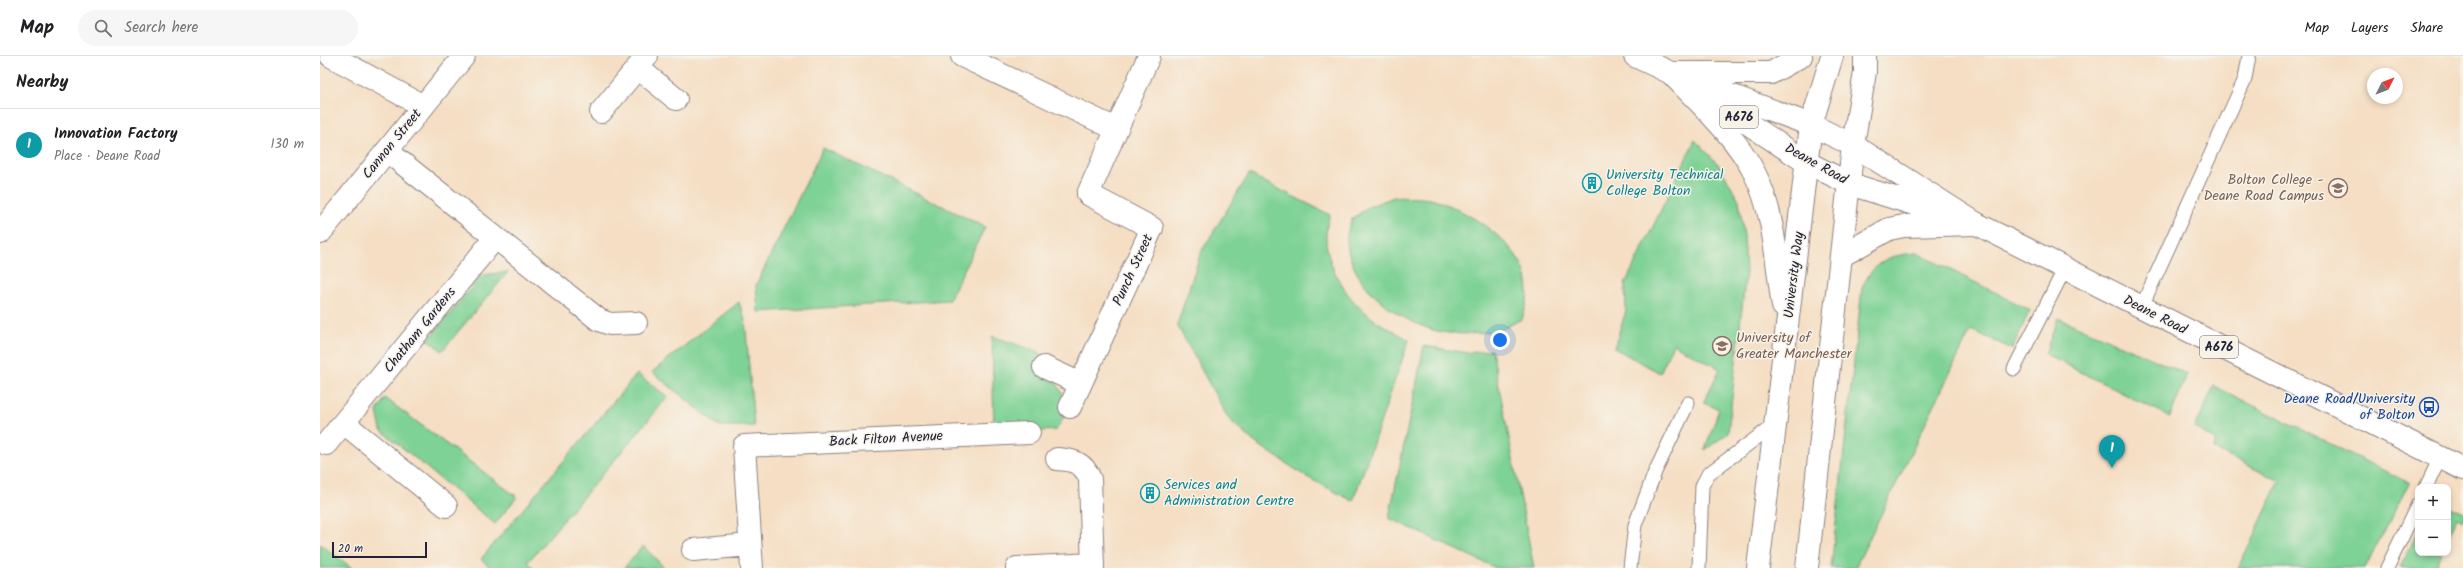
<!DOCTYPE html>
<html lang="en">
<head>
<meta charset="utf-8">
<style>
  body { margin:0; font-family:Kalam,sans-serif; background:#f6f6f6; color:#202124 }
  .controls { position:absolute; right:12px; bottom:12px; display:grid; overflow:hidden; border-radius:8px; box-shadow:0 2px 6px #0003 }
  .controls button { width:36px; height:36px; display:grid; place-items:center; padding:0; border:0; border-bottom:1px solid #e0e0e0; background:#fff; color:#202124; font:20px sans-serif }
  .compass { position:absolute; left:2047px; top:12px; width:36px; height:36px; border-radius:50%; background:#fff; box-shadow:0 2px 6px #0003; rotate:48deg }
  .scale { position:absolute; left:12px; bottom:10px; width:95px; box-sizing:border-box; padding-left:4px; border:2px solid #22223b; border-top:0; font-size:11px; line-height:14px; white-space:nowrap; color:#22223b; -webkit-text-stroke:3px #f7f3e8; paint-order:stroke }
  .you { position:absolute; left:1180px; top:284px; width:14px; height:14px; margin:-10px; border:3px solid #fff; border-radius:50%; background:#1a73e8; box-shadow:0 0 0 6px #1a73e833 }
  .badge { display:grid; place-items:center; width:26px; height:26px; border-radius:50%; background:#d1495b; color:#fff; font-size:13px; font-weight:700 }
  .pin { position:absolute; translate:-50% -33px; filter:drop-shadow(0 1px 2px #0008) }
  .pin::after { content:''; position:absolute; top:21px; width:14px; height:12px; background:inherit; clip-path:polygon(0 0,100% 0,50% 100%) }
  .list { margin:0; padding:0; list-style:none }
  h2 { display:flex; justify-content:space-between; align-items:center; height:52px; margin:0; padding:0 16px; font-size:17px }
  h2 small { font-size:13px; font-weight:400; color:#757577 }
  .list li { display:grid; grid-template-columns:26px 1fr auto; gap:12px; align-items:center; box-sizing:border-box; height:72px; padding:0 16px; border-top:1px solid #e0e0e0 }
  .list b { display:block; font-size:15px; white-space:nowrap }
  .list p { margin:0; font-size:13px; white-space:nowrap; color:#757577 }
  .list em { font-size:13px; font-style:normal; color:#757577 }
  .icon { flex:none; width:22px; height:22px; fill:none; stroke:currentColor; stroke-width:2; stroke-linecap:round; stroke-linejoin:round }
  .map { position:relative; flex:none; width:2143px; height:512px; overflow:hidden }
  header { display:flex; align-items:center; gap:24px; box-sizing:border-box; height:56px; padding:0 20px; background:#fff; border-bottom:1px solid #e0e0e0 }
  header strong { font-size:19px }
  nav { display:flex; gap:22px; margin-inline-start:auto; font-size:14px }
  .search { width:280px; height:36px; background:#f6f6f6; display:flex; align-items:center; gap:10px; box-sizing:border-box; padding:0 14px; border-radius:22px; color:#757577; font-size:15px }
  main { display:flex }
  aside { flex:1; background:#fff }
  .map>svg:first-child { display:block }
  .green { fill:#7ed295; stroke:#507a68 }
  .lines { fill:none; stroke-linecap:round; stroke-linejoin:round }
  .lane-casing { stroke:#8c807f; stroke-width:15 }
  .street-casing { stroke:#8c807f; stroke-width:24 }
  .secondary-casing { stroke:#8c807f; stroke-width:24 }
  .primary-casing { stroke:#8c807f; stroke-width:24 }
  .lane { stroke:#fff; stroke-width:13 }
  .street { stroke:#fff; stroke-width:22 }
  .secondary { stroke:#fff; stroke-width:22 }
  .primary { stroke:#fff; stroke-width:22 }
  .labels { text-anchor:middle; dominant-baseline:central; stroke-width:3; stroke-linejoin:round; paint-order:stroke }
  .shield { fill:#f7f3e8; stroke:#62616f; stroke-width:1 }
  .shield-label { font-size:13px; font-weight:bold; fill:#22223b }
  .street-label { font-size:14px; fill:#22223b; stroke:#f7f3e8 }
  .culture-label { font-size:14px; fill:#0d838f; stroke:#f7f3e8; text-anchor:start }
  .education-label { font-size:14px; fill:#785e54; stroke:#f7f3e8; text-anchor:end }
  .transit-label { font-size:14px; fill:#164399; stroke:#f7f3e8; text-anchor:end }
</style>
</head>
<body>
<header>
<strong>Map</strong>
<div class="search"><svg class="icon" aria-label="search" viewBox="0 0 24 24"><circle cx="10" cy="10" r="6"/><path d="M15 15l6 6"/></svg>Search here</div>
<nav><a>Map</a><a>Layers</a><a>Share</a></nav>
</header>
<main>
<aside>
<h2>Nearby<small></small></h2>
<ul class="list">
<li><span class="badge" style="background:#0f9aa8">1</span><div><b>Innovation Factory</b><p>Place · Deane Road</p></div><em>130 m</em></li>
</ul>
</aside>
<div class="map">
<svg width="2143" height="512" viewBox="0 0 2143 512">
  <rect width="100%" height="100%" fill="#f7f3e8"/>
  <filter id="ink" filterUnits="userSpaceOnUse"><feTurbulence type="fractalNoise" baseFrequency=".025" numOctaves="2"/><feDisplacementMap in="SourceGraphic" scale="8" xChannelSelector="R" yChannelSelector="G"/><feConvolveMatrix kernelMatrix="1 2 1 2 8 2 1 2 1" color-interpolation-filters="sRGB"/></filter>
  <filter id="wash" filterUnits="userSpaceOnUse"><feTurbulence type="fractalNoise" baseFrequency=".012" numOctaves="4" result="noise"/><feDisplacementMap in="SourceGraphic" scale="16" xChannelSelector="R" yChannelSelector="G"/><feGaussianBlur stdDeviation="0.9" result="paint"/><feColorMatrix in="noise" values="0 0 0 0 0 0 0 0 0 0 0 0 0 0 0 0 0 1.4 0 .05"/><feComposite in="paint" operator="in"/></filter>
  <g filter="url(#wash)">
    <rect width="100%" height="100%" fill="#f5dec3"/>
    <!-- green -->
    <path class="green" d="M1375,84l24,25 20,35 5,36 2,36 -18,161 -23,17 14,-41 -16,-6 17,-34 -47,-25 -13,29 -46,-25 12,-37 -1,-27z
      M503,92l162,79 -36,73 -191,12 -2,-27z
      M929,118l81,41c-14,36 11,78 39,101 12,9 27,16 40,24l-56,161 -48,-25 -52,-35 -25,-23 -51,-93 24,-73z
      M1074,141c11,1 25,0 36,2 33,8 89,43 96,78 4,15 1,28 -4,42 -9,4 -18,11 -28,12 -18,4 -43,4 -61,-1 -39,-12 -84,-46 -86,-90 -1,-6 3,-14 4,-20l17,-13z
      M1597,197l113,57 -18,39 -41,-19 -116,238h-24l31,-280c12,-27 26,-33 55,-35z
      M188,216l-66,79 -14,-11 54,-65z
      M419,246l6,18 9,106h-35l-67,-54z
      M1738,262l129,56 -17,43 -125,-63z
      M672,280l47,16 31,55 -14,23 -62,4z
      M1104,290l44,7 24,-3 42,218h-38l-107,-50z
      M317,318l31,23 -140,165 6,6h-43l-10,-9z
      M1894,330l195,97 -44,85h-127l42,-87 -67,-32 3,-9 -22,-12z
      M65,342l132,99 -22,27 -114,-94 -4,-19z
      M2128,449l15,7v9l-6,-3 -9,20z
      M2098,476v21h23l-7,15h-34z
      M0,488l32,24h-32z
      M323,490l22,22h-41z"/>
  </g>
  <g filter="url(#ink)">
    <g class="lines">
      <!-- lane casing -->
      <g class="lane-casing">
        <path id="lane" d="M1821,252l104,-229 4,-23
          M1694,313l50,-99
          M2106,431l14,-29
          M1310,512l5,-43 20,-53 33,-69
          M1379,512l3,-82 6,-12 66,-49
          M2067,512l31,-64"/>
      </g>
      <!-- street casing -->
      <g class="street-casing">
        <path id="street" d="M11,0l92,50
          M642,0l154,73
          M318,12l38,31
          M281,56l46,-56
          M67,95l212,169 11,4 26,-1
          M724,311l35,16
          M750,351l82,-179 -64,-34 61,-138
          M24,367l102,83
          M6,388l169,-206
          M737,403c17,1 27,4 33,20l3,89
          M373,494l57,-5
          M432,512l-8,-122 285,-13
          M697,512l76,-4"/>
      </g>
      <!-- secondary casing -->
      <g class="secondary-casing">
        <path id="secondary" d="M1351,17c29,31 65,63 84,101 20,40 21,89 28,132
          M1353,17h98l30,-17
          M0,177l144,-177
          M1523,199l46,-26 15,-3 73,-2
          M1438,512l53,-443 21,-69
          M1487,512l46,-423 12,-73v-16"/>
      </g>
      <!-- primary casing -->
      <g class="primary-casing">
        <path id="primary" d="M1315,0l36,17 140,52 42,20 124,79 486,245
          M1382,37l104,69 44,22 99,31"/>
      </g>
      <!-- lane -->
      <use href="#lane" class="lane"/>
      <!-- street -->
      <use href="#street" class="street"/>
      <!-- secondary -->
      <use href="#secondary" class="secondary"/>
      <!-- primary -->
      <use href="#primary" class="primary"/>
    </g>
  </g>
  <!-- icons -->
  <defs>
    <g id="building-ring" transform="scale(1)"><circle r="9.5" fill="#f7f3e8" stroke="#0f9aa8" stroke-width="1.5"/><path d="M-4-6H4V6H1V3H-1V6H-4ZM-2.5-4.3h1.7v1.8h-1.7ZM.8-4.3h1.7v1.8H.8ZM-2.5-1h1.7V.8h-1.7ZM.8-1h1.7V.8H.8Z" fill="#0f9aa8"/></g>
    <g id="university-ring" transform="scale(1)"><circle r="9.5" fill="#f7f3e8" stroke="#8d6e63" stroke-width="1.5"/><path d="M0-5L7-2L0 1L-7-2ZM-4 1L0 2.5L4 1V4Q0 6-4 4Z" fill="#8d6e63"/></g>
    <g id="bus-ring" transform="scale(1)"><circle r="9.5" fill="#f7f3e8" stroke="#1a4fb4" stroke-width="1.5"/><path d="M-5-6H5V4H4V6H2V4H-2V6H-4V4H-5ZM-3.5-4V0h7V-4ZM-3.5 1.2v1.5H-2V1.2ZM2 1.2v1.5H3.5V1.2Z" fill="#1a4fb4"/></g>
  </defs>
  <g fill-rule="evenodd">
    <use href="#building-ring" x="1272" y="127"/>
    <use href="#university-ring" x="2018" y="132"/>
    <use href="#university-ring" x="1402" y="290"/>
    <use href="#bus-ring" x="2109" y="351"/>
    <use href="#building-ring" x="830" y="437"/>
  </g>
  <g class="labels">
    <!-- shield labels -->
    <g class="shield">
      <rect x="1400" y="50" width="38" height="22" rx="3"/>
      <rect x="1880" y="280" width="38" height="22" rx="3"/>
    </g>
    <g class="shield-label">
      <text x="1419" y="61">A676</text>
      <text x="1899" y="291">A676</text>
    </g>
    <!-- street labels -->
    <g class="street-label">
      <text transform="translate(72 88) rotate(-51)">Cannon Street</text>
      <text transform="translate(1496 108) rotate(29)">Deane Road</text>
      <text transform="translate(813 214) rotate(-65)">Punch Street</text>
      <text transform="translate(1474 219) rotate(-83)">University Way</text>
      <text transform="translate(1835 259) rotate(27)">Deane Road</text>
      <text transform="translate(100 274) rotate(-51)">Chatham Gardens</text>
      <text transform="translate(566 383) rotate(-3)">Back Filton Avenue</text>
    </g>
    <!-- culture labels -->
    <g class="culture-label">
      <text x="1286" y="119">University Technical<tspan x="1286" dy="16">College Bolton</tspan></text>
      <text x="844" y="429">Services and<tspan x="844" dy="16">Administration Centre</tspan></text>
    </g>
    <!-- education labels -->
    <g class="education-label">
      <text x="2004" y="124">Bolton College -<tspan x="2004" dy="16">Deane Road Campus</tspan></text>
      <text x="1416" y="282" text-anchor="start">University of<tspan x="1416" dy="16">Greater Manchester</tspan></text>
    </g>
    <!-- transit labels -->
    <g class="transit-label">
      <text x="2095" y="343">Deane Road/University<tspan x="2095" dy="16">of Bolton</tspan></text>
    </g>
  </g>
</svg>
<div class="controls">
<button>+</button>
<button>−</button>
</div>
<svg class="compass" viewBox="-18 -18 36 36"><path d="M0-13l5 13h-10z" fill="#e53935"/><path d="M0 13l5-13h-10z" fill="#757577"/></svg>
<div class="scale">20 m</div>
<div class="you"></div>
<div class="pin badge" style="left:1792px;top:412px;background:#0f9aa8">1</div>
</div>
</main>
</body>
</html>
